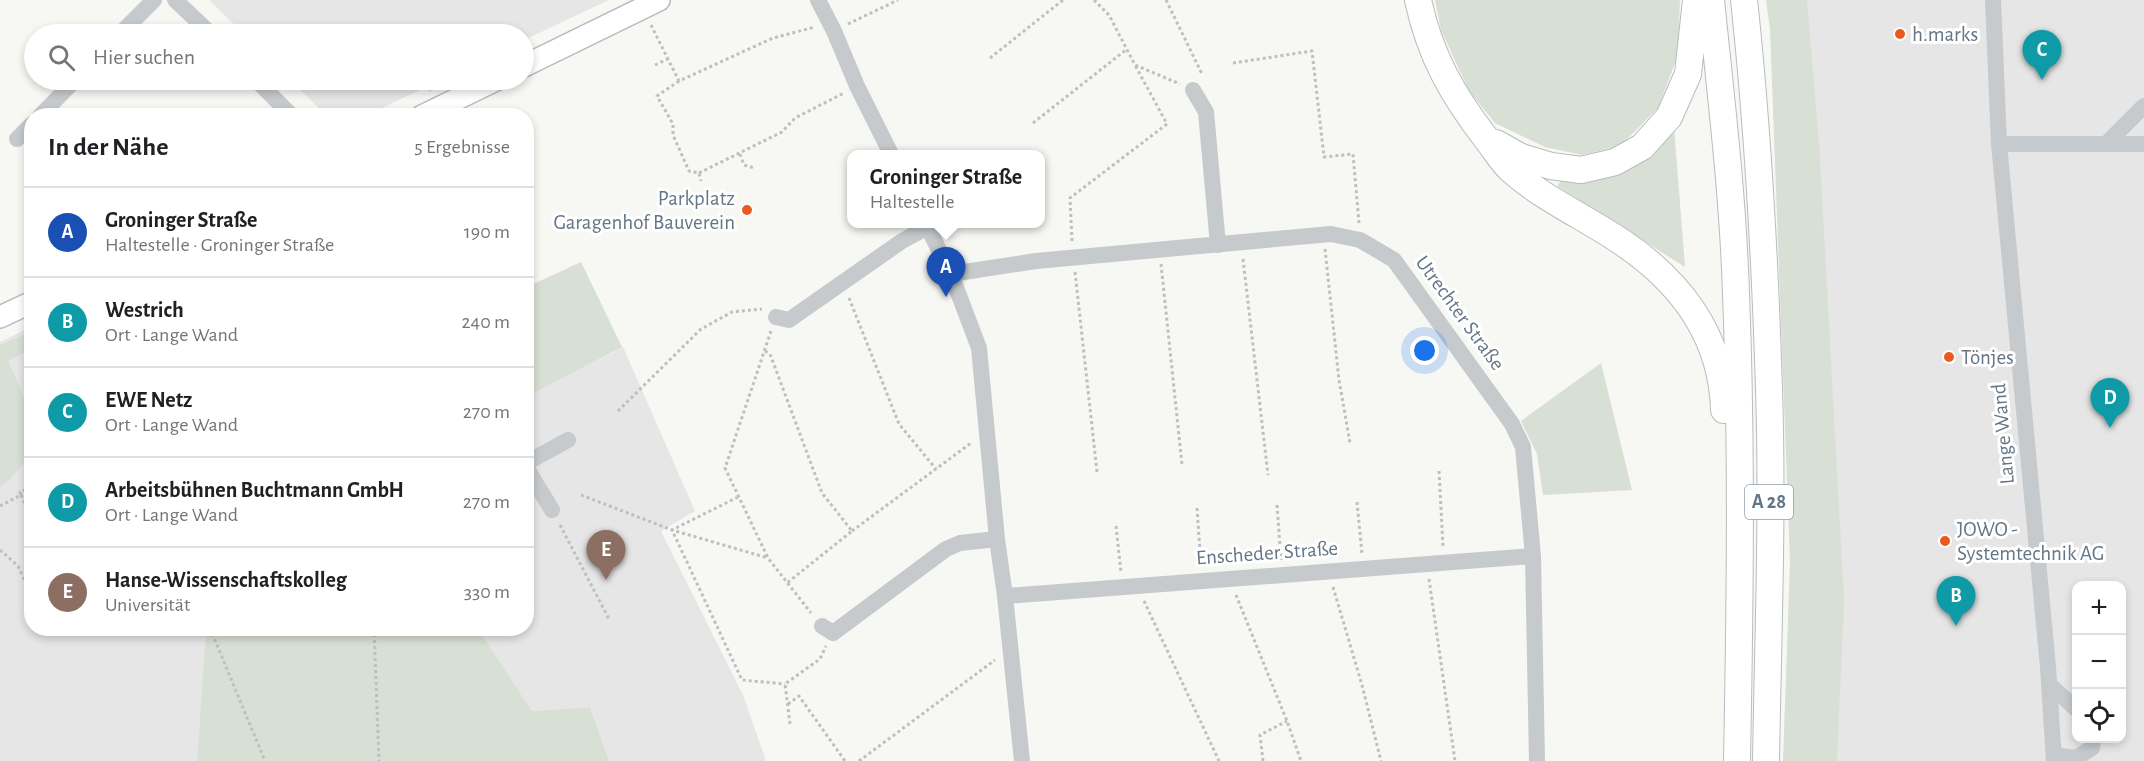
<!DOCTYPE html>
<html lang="de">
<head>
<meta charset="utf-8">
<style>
  body { margin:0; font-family:"Alegreya Sans",sans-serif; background:#f2f2f2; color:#202124 }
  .controls { position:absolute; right:18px; bottom:18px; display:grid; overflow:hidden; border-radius:12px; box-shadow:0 3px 9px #0003 }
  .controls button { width:54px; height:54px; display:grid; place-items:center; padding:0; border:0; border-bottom:2px solid #e0e0e0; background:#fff; color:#202124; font:30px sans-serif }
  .you { position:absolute; left:1425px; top:351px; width:21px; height:21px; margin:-15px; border:4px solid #fff; border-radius:50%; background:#1a73e8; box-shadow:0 0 0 9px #1a73e833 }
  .badge { display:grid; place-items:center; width:39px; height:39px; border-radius:50%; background:#0b8043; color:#fff; font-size:20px; font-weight:700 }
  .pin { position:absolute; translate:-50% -50px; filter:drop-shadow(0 2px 3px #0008) }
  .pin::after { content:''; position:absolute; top:32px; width:21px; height:18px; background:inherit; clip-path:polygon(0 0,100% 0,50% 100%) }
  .popup { position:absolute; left:847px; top:150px; width:198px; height:78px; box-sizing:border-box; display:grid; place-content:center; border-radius:12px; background:#fff; filter:drop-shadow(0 2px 4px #0005); font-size:20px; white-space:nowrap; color:#757577 }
  .popup b { font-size:22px; color:#202124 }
  .popup::after { content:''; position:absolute; left:50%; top:100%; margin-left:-12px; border:12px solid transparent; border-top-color:#fff }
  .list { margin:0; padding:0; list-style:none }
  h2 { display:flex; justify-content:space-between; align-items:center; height:78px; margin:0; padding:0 24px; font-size:26px }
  h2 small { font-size:20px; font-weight:400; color:#757577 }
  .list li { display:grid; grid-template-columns:39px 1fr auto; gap:18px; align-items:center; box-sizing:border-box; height:90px; padding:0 24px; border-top:2px solid #e0e0e0 }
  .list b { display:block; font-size:22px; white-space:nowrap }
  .list p { margin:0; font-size:20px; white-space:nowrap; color:#757577 }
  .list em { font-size:20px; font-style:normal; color:#757577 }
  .icon { flex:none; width:33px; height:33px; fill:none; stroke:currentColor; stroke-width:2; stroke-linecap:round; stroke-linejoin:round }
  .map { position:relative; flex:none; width:2144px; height:761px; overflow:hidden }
  .search { position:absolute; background:#fff; box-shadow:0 3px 9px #0003; left:24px; top:24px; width:510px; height:66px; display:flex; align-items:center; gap:15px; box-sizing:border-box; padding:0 21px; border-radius:33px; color:#757577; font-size:22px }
  .panel { position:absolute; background:#fff; box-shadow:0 3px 9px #0003; left:24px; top:108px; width:510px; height:528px; border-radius:24px }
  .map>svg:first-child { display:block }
  .built { fill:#e5e6e5; fill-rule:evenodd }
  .green { fill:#d8dfd4 }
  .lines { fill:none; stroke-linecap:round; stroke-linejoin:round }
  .major-casing { stroke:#b7bbbf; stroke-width:24 }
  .highway-casing { stroke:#b8bcbf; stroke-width:28 }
  .path { stroke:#bdc0c2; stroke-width:3; stroke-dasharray:3 3; stroke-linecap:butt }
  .minor { stroke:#c6cacd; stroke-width:16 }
  .major { stroke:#fff; stroke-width:21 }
  .highway { stroke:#fff; stroke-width:26 }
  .poi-dot { fill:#ec591f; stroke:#fff; stroke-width:2 }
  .labels { text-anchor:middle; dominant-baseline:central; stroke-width:6; stroke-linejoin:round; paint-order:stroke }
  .shield { fill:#fff; stroke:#929faa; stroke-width:1.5 }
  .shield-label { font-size:20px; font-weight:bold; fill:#647686 }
  .poi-label { font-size:21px; fill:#647686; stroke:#fff; text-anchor:start }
  .street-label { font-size:21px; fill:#647686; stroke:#fff }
</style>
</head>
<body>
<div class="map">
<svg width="2144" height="761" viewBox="0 0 2144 761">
  <rect width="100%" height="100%" fill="#f7f7f4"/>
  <!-- built -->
  <path class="built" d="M209,0h400l-85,40v-6h-280z
    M1781,0h363v761h-328zM2076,586h46v152h-46z
    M290,80h151l-76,36 -39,-1z
    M31,327l1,301 174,1 -9,132h-197v-419z
    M623,347l72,164 -34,20 82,164 23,66h-157l-19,-54 -58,4 -54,-82 48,-1 1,-129 8,-5 -8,-15v-82z"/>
  <!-- green -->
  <path class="green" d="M1435,0h245l-2,55 -20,53 -38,38 -38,9 -37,-8 -50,-24 -26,-32 -28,-61z
    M1766,0h41l12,143 25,456 -7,162h-54l7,-199 -20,-533z
    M1674,127l11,140 -128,-81 6,-8z
    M581,262l41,85 -95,50v-110z
    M23,335l6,15 -21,11c21,48 45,86 -8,126v-142z
    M1601,363l31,127 -89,5 -6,-41 -16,-33z
    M206,628l272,1 54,82 58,-4 19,54h-412z"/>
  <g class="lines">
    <!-- major casing -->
    <g class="major-casing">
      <path id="major" d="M524,66l135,-66
        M422,116l74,-36
        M0,317l32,-15"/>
    </g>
    <!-- highway casing -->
    <g class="highway-casing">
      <path id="highway" d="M1418,0c12,56 35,96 70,141 7,9 14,21 23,29 30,27 69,45 103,67 63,40 108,96 110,173
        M1711,0c10,98 22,196 25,294 6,155 4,311 1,467
        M1744,0c14,129 21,259 25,389 4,124 -1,248 -3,372
        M1496,143l25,14 30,9 30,4 34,-8 27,-15 27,-30 19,-43 8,-74"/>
    </g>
    <!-- path -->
    <path class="path" d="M1094,0l15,15 26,50 45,19
      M1166,0l36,74
      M848,24l50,-24
      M651,25l28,56 94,-43 42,-11
      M990,58l73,-58
      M1233,63l79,-12 12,106 29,-3 6,69
      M655,65l13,-6
      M424,80l6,11
      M679,81l-22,15 16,28v11l16,36 10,2 2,8
      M1033,123l94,-74
      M740,154l4,11 10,3
      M699,173l83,-41 13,-14 49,-25
      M1072,241l-2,-43 97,-74 -32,-59
      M1325,249l14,131 11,63
      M1243,259l25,216
      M1161,264l21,201
      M1075,272l22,200
      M849,298l50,126 37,45
      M771,331l-46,137 43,90 43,55
      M765,351l5,3 52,139 30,38 -65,52
      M618,411l83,-82 31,-17 30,-3
      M1439,471l4,76
      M21,495l11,23
      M581,495l91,35 96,28
      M738,497l-66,33 70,150 43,4
      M1357,502l5,52
      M1277,505l4,55
      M0,506l21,-11 -1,-3 12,-5
      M1197,508l4,58
      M560,525l49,94
      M1116,526l5,46
      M852,531l119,-88
      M0,550l18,16 14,30
      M1429,579l26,182
      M1333,587l29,98 19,76
      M1236,595l51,126 14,40
      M1144,601l75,160
      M210,628l55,133
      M374,628l5,133
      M788,704l11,-8 46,65
      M790,724l-5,-40 35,-25 6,-13
      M859,761l136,-101
      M1263,761l-3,-26 27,-14"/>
    <!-- minor -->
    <path class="minor" d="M175,0l36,34
      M818,0l16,31 23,55 34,68
      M1993,0l6,144 49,523 6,94
      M120,34l34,-34
      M256,80l36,36
      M1193,90l13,22 12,133
      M40,116l35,-36
      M17,139l15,-15
      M1999,144h145
      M2106,144l38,-38
      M926,224l25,50 28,74 18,191 8,57 17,165
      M951,274l85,-13 295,-27 29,6 34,20 118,164 11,23 10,109 4,205
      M776,317l13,3 113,-79 26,-14
      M526,463l42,-23
      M526,467l26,43
      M1005,596l528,-40
      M822,626l11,7 113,-84 14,-6 37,-4
      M2049,684l27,25
      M2054,755l22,3 16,-10 1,-10"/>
    <!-- major -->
    <use href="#major" class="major"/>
    <!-- highway -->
    <use href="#highway" class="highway"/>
  </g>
  <!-- markers -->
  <g class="poi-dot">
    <circle cx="1900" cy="34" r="6"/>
    <circle cx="747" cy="210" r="6"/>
    <circle cx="1949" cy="357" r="6"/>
    <circle cx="1945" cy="541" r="6"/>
  </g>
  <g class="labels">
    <!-- shield labels -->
    <rect class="shield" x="1745" y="485" width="48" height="34" rx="4.5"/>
    <g class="shield-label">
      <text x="1769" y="502">A 28</text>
    </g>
    <!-- poi labels -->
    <g class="poi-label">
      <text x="1912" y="34">h.marks</text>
      <text x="735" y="198" text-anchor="end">Parkplatz<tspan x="735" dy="24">Garagenhof Bauverein</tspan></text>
      <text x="1961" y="357">Tönjes</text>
      <text x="1957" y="529">JOWO ‑<tspan x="1957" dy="24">Systemtechnik AG</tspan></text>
    </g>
    <!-- street labels -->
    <g class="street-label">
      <text transform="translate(1460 313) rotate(54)">Utrechter Straße</text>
      <text transform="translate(2003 434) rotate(-95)">Lange Wand</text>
      <text transform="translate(1267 553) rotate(-4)">Enscheder Straße</text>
    </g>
  </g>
</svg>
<div class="controls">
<button>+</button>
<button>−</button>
<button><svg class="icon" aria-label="locate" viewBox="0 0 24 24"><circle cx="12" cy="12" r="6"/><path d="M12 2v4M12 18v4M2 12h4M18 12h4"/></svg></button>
</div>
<div class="you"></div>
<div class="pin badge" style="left:946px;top:297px;background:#1a4fb4">A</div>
<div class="popup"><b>Groninger Straße</b>Haltestelle</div>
<div class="pin badge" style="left:1956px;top:626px;background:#0f9aa8">B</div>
<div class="pin badge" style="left:2042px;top:80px;background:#0f9aa8">C</div>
<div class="pin badge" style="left:2110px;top:428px;background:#0f9aa8">D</div>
<div class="pin badge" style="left:606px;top:580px;background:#8d6e63">E</div>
<div class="search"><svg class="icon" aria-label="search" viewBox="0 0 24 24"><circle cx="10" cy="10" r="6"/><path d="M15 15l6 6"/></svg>Hier suchen</div>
<section class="panel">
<h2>In der Nähe<small>5 Ergebnisse</small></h2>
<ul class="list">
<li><span class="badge" style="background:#1a4fb4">A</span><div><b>Groninger Straße</b><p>Haltestelle · Groninger Straße</p></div><em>190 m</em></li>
<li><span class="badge" style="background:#0f9aa8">B</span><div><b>Westrich</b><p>Ort · Lange Wand</p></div><em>240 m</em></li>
<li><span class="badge" style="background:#0f9aa8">C</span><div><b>EWE Netz</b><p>Ort · Lange Wand</p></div><em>270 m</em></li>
<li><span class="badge" style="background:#0f9aa8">D</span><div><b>Arbeitsbühnen Buchtmann GmbH</b><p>Ort · Lange Wand</p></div><em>270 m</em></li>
<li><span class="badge" style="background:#8d6e63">E</span><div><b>Hanse-Wissenschaftskolleg</b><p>Universität</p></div><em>330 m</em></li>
</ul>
</section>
</div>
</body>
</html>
